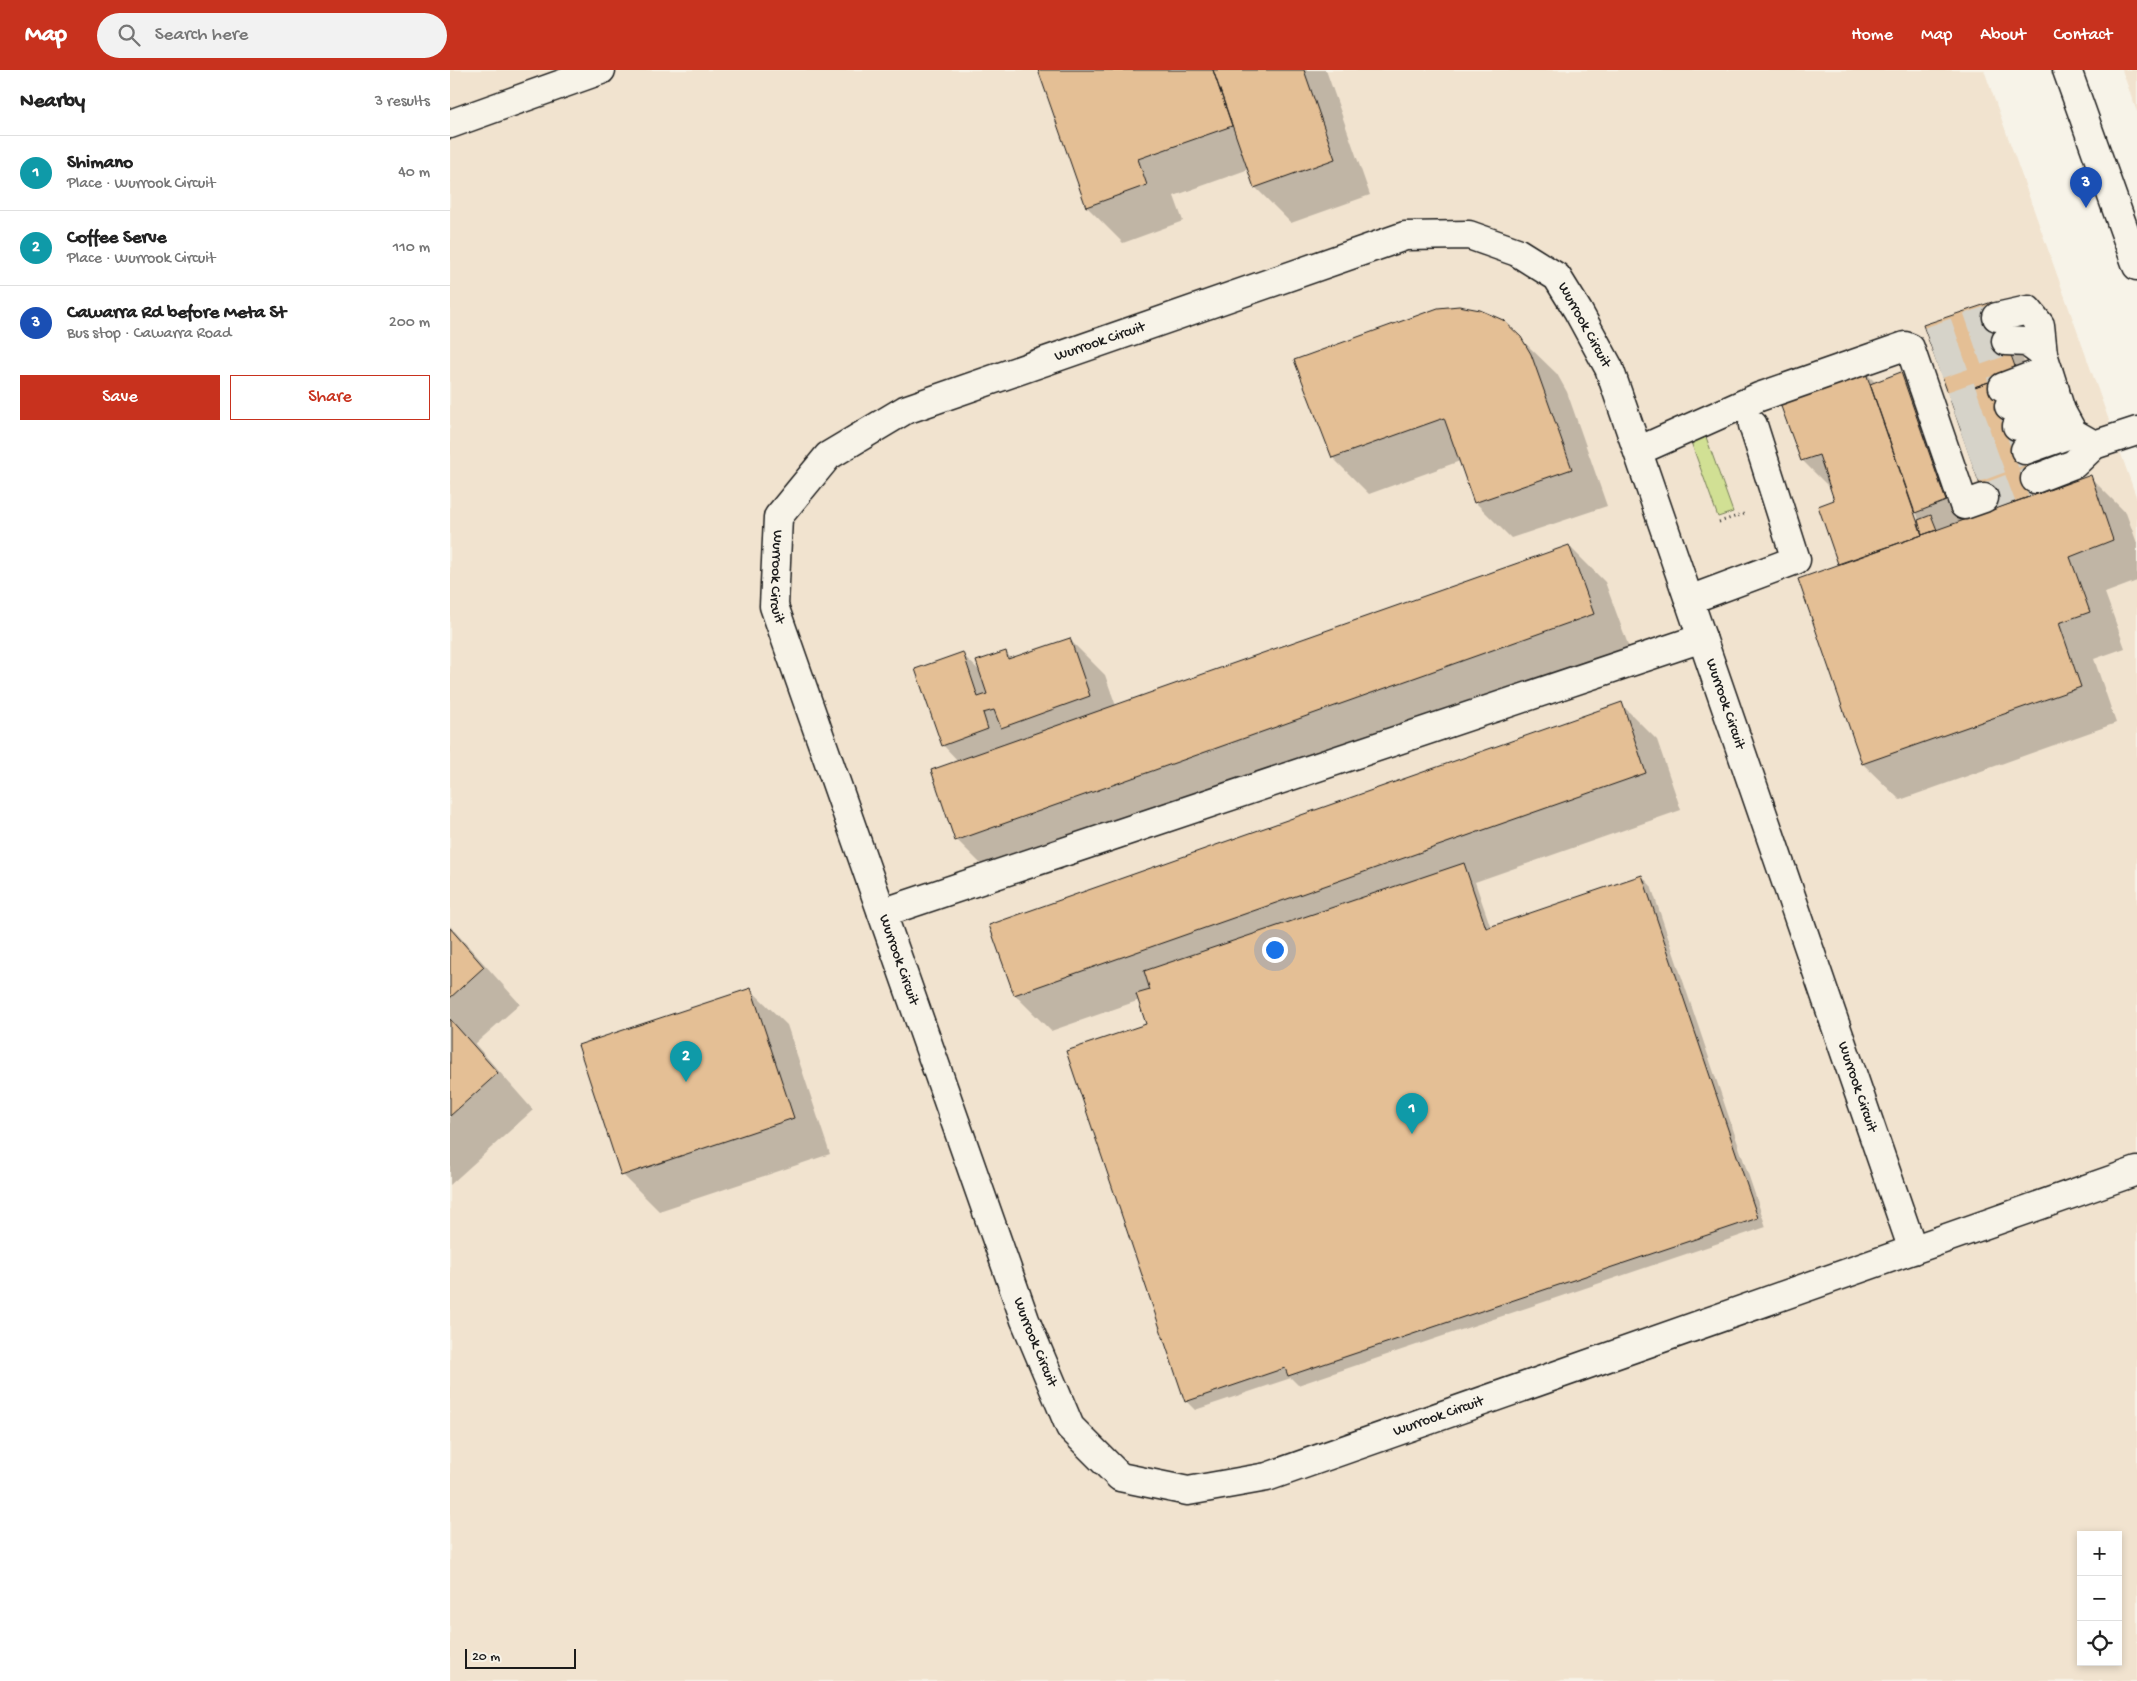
<!DOCTYPE html>
<html lang="en">
<head>
<meta charset="utf-8">
<style>
  body { margin:0; font-family:"Gochi Hand",sans-serif; background:#f2f2f2; color:#222 }
  .controls { position:absolute; right:15px; bottom:15px; display:grid; overflow:hidden; border-radius:0px; box-shadow:0 2px 8px #0003 }
  .controls button { width:45px; height:45px; display:grid; place-items:center; padding:0; border:0; border-bottom:1px solid #e0e0e0; background:#fff; color:#222; font:25px sans-serif }
  .scale { position:absolute; left:15px; bottom:12px; width:111px; box-sizing:border-box; padding-left:5px; border:2px solid #1c1c1c; border-top:0; font-size:14px; line-height:18px; white-space:nowrap; color:#1c1c1c; -webkit-text-stroke:4px #f7f3e8; paint-order:stroke }
  .you { position:absolute; left:824px; top:879px; width:18px; height:18px; margin:-12px; border:4px solid #fff; border-radius:50%; background:#1a73e8; box-shadow:0 0 0 8px #1a73e833 }
  .badge { display:grid; place-items:center; width:32px; height:32px; border-radius:50%; background:#c8321e; color:#fff; font-size:16px; font-weight:700 }
  .pin { position:absolute; translate:-50% -41px; filter:drop-shadow(0 1px 2px #0008) }
  .pin::after { content:''; position:absolute; top:26px; width:18px; height:15px; background:inherit; clip-path:polygon(0 0,100% 0,50% 100%) }
  .list { margin:0; padding:0; list-style:none }
  h2 { display:flex; justify-content:space-between; align-items:center; height:65px; margin:0; padding:0 20px; font-size:21px }
  h2 small { font-size:16px; font-weight:400; color:#767676 }
  .list li { display:grid; grid-template-columns:32px 1fr auto; gap:15px; align-items:center; box-sizing:border-box; height:75px; padding:0 20px; border-top:1px solid #e0e0e0 }
  .list b { display:block; font-size:19px; white-space:nowrap }
  .list p { margin:0; font-size:16px; white-space:nowrap; color:#767676 }
  .list em { font-size:16px; font-style:normal; color:#767676 }
  .actions { display:flex; gap:10px; padding:15px 20px }
  .actions a { flex:1; padding:11px 0; border:1px solid #c8321e; border-radius:0px; text-align:center; font-size:18px; color:#c8321e }
  .actions .main { background:#c8321e; color:#fff }
  .icon { flex:none; width:28px; height:28px; fill:none; stroke:currentColor; stroke-width:2; stroke-linecap:round; stroke-linejoin:round }
  .map { position:relative; flex:none; width:1687px; height:1611px; overflow:hidden }
  header { display:flex; align-items:center; gap:30px; box-sizing:border-box; height:70px; padding:0 25px; background:#c8321e; color:#fff }
  header strong { font-size:24px }
  nav { display:flex; gap:28px; margin-inline-start:auto; font-size:18px }
  .search { width:350px; height:45px; background:#f2f2f2; display:flex; align-items:center; gap:12px; box-sizing:border-box; padding:0 18px; border-radius:28px; color:#767676; font-size:19px }
  main { display:flex }
  aside { flex:1; background:#fff }
  .map>svg:first-child { display:block }
  .built { fill:#f1e3cf; fill-rule:evenodd }
  .green { fill:#d1e094; stroke:#767e58 }
  .shadow { fill:#0003; fill-rule:evenodd }
  .building { fill:#e4bf95; stroke:#1c1c1c }
  .lines { fill:none; stroke-linecap:round; stroke-linejoin:round }
  .minor-tunnel { stroke:#d6d3c9; stroke-width:28; stroke-dasharray:28 14; stroke-linecap:butt }
  .minor-casing { stroke:#1c1c1c; stroke-width:31 }
  .path { stroke:#1c1c1c; stroke-width:3; stroke-dasharray:1 4; stroke-linecap:butt }
  .minor { stroke:#f7f3e8; stroke-width:28 }
  .labels { text-anchor:middle; dominant-baseline:central; stroke-width:5; stroke-linejoin:round; paint-order:stroke }
  .street-label { font-size:15px; fill:#1c1c1c; stroke:#f7f3e8 }
</style>
</head>
<body>
<header>
<strong>Map</strong>
<div class="search"><svg class="icon" aria-label="search" viewBox="0 0 24 24"><circle cx="10" cy="10" r="6"/><path d="M15 15l6 6"/></svg>Search here</div>
<nav><a>Home</a><a>Map</a><a>About</a><a>Contact</a></nav>
</header>
<main>
<aside>
<h2>Nearby<small>3 results</small></h2>
<ul class="list">
<li><span class="badge" style="background:#0f9aa8">1</span><div><b>Shimano</b><p>Place · Wurrook Circuit</p></div><em>40 m</em></li>
<li><span class="badge" style="background:#0f9aa8">2</span><div><b>Coffee Serve</b><p>Place · Wurrook Circuit</p></div><em>110 m</em></li>
<li><span class="badge" style="background:#1a4fb4">3</span><div><b>Cawarra Rd before Meta St</b><p>Bus stop · Cawarra Road</p></div><em>200 m</em></li>
</ul>
<div class="actions"><a class="main">Save</a><a>Share</a></div>
</aside>
<div class="map">
<svg width="1687" height="1611" viewBox="0 0 1687 1611">
  <rect width="100%" height="100%" fill="#f7f3e8"/>
  <filter id="ink" filterUnits="userSpaceOnUse"><feTurbulence type="fractalNoise" baseFrequency=".02" numOctaves="2"/><feDisplacementMap in="SourceGraphic" scale="10" xChannelSelector="R" yChannelSelector="G"/><feConvolveMatrix kernelMatrix="1 2 1 2 8 2 1 2 1" color-interpolation-filters="sRGB"/></filter>
  <g filter="url(#ink)">
    <!-- built -->
    <path class="built" d="M0,0h1534l153,429v1182h-1687zM1631,1465h37v127h-37z
      M1672,0h15v42z"/>
    <!-- green -->
    <path class="green" d="M1256,367l27,75 -15,5 -27,-75z"/>
    <!-- shadow -->
    <path class="shadow" d="M589,0h287l44,125 -79,28 -36,-36 -6,-18 -75,27 9,25 -60,22 -36,-36z
      M1560,252l24,69 -22,8 33,94 45,-16 36,36 11,30v38l-32,12 20,55 -31,11 22,64 -216,77 -37,-36 -64,-184 42,-15 -22,-58 17,-6 -5,-14 -1,1 -28,-28 62,-89 12,12 25,-9 18,19 45,128 27,-9zM1425,333h3l48,137 -3,1z
      M1070,268l37,36 10,18 40,114 -96,32 -36,-36 -15,-41 -91,33 -36,-36z
      M1119,476l36,36 25,68 -637,226 -36,-36 2,-78 -16,-17 19,-91 19,18 24,-20 7,7 57,-20 36,36 11,31z
      M1171,634l36,36 24,70 -206,72 16,46 151,-52 9,10 115,341 -468,158 -7,-7 -96,32 -9,-9 -38,-377 -8,-24 -89,31 -36,-36z
      M0,856l70,78 -45,40 58,66 -83,75z
      M300,919l37,36 43,129 -171,57 -36,-36z"/>
    <!-- building -->
    <path class="building" d="M588,0h175l19,56 -94,33 9,26 -61,22z
      M763,0h91l31,89 -81,29z
      M1542,232l25,70 -68,24 -26,-71z
      M1009,236l21,4 23,10 18,17 10,17 41,115 -98,34 -30,-85 -112,40 -38,-98 144,-52z
      M1415,300l57,165 -84,29 -20,-58 16,-6 -15,-45 -18,6 -22,-60z
      M1451,302l45,129 -31,12 -45,-129z
      M1550,308l40,115 -51,18 -40,-115z
      M1641,405l22,65 -43,17 20,55 -31,11 22,64 -219,77 -64,-185z
      M1481,445l6,15 -15,5 -4,-15z
      M1119,475l25,69 -639,227 -24,-71z
      M620,568l20,58 -89,32 -7,-18 -11,3 5,16 -46,17 -27,-77 48,-17 15,45 9,-3 -11,-33 30,-10 2,8z
      M1172,632l24,71 -632,222 -25,-70z
      M1014,793l22,65 156,-53 116,343 -470,158 -3,-8 -100,34 -119,-351 80,-27 -10,-30 14,-4 -6,-19z
      M0,858l34,39 -34,31z
      M301,918l43,130 -173,58 -43,-131z
      M0,949l48,54 -48,43z"/>
    <g class="lines">
      <!-- minor-tunnel -->
      <path class="minor-tunnel" d="M1479,271l68,-24
        M1487,295l69,-24
        M1502,335l51,-18
        M1509,355l50,-19
        M1515,374l52,-18
        M1524,399l51,-19
        M1534,428l51,-19"/>
      <!-- minor casing -->
      <g class="minor-casing">
        <g id="minor">
          <path d="M1617,0l70,196"/>
          <path d="M0,54l151,-54"/>
          <path d="M1547,247l31,-7 12,15 3,29 18,57 12,22 21,12"/>
          <path d="M1556,271l21,1 16,12"/>
          <path d="M1553,317l45,-17"/>
          <path d="M1559,336l46,-16"/>
          <path d="M1567,356l44,-15"/>
          <path d="M1575,380l48,-17"/>
          <path d="M1188,381l121,-54 146,-51 5,2 54,157 20,-7"/>
          <path d="M1585,409l39,-15 20,-19 43,-14"/>
          <path d="M1239,530l107,-40 -43,-135"/>
          <path d="M432,843l820,-275"/>
          <path id="s1" d="M1463,1180l-304,-882 -31,-57 -21,-34 -40,-25 -48,-17 -64,1 -500,174 -77,46 -50,61 -4,89 251,714 45,107 50,50 68,14 79,-14 870,-306"/>
        </g>
      </g>
      <!-- path -->
      <path class="path" d="M1269,452l28,-9"/>
      <!-- minor -->
      <use href="#minor" class="minor"/>
    </g>
  </g>
  <g class="labels">
    <!-- street labels -->
    <g class="street-label">
      <text transform="translate(1134 255) rotate(61)">Wurrook Circuit</text>
      <text transform="translate(650 272) rotate(-19)">Wurrook Circuit</text>
      <text stroke="none"><textPath href="#s1" startOffset="1958">Wurrook Circuit</textPath></text>
      <text transform="translate(1275 634) rotate(71)">Wurrook Circuit</text>
      <text stroke="none"><textPath href="#s1" startOffset="2362">Wurrook Circuit</textPath></text>
      <text transform="translate(1407 1017) rotate(71)">Wurrook Circuit</text>
      <text stroke="none"><textPath href="#s1" startOffset="2768">Wurrook Circuit</textPath></text>
      <text stroke="none"><textPath href="#s1" startOffset="3262">Wurrook Circuit</textPath></text>
    </g>
  </g>
</svg>
<div class="controls">
<button>+</button>
<button>−</button>
<button><svg class="icon" aria-label="locate" viewBox="0 0 24 24"><circle cx="12" cy="12" r="6"/><path d="M12 2v4M12 18v4M2 12h4M18 12h4"/></svg></button>
</div>
<div class="scale">20 m</div>
<div class="you"></div>
<div class="pin badge" style="left:962px;top:1064px;background:#0f9aa8">1</div>
<div class="pin badge" style="left:236px;top:1012px;background:#0f9aa8">2</div>
<div class="pin badge" style="left:1636px;top:138px;background:#1a4fb4">3</div>
</div>
</main>
</body>
</html>
